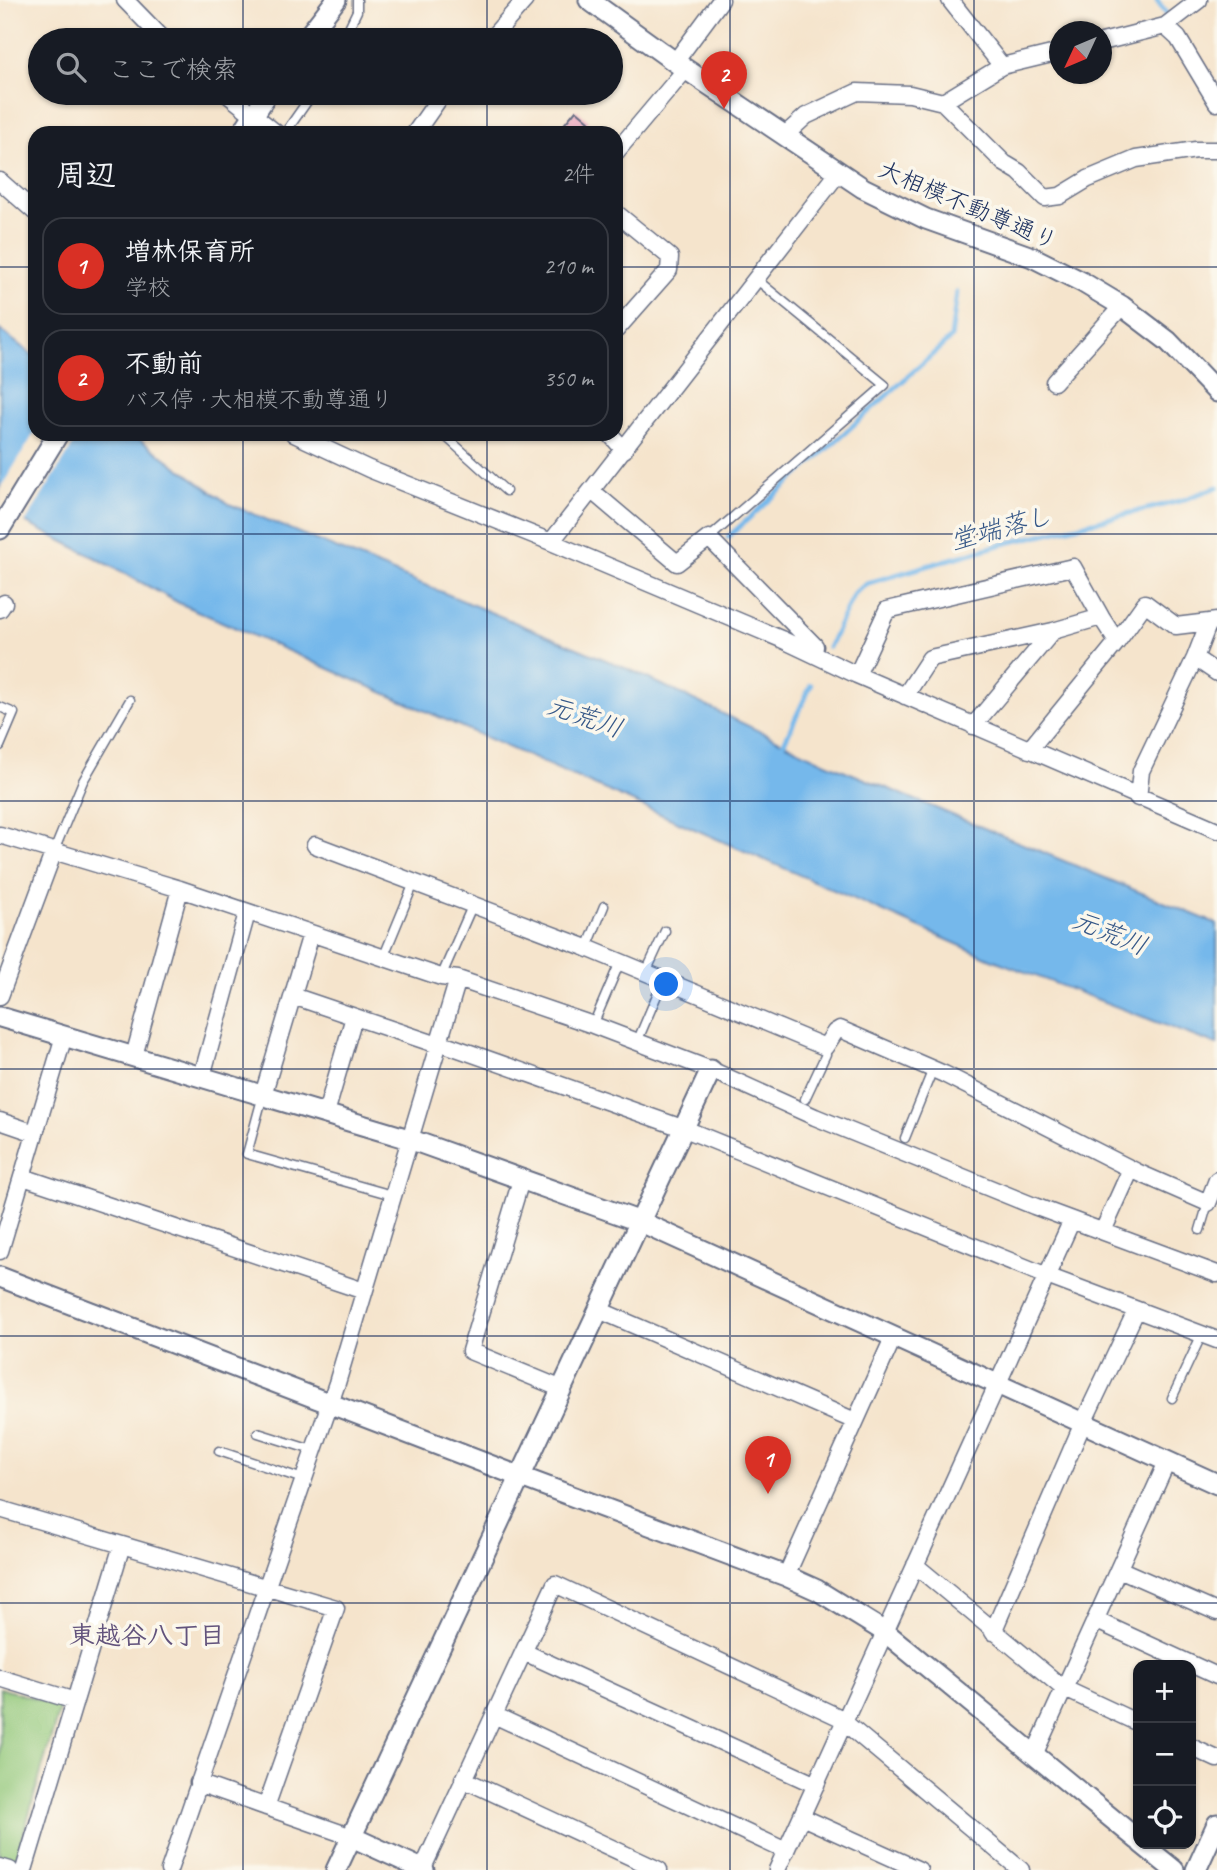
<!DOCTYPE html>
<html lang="ja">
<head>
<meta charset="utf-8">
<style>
  body { margin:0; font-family:Caveat,"Klee One",sans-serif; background:#242831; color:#f1f3f6 }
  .controls { position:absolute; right:21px; bottom:21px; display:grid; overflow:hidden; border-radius:14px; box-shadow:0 2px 5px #0004 }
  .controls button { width:63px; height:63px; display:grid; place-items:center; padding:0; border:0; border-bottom:2px solid #363941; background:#171b24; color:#f1f3f6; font:35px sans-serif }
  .compass { position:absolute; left:1049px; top:21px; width:63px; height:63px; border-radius:50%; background:#171b24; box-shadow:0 2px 5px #0004; rotate:226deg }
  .you { position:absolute; left:667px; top:985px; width:24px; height:24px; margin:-18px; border:5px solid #fff; border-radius:50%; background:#1a73e8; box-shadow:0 0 0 10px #1a73e833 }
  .badge { display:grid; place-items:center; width:46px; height:46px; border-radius:50%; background:#d93025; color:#fff; font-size:23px; font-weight:700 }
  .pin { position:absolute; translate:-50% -58px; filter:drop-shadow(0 2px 4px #0008) }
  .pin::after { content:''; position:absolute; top:37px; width:24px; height:21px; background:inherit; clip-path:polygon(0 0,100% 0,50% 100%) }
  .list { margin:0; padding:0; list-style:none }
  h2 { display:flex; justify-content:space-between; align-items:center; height:91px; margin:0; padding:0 28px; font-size:30px }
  h2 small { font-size:23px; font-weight:400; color:#9ea1a6 }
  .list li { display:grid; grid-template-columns:46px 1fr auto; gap:21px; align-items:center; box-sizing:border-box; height:98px; margin:0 14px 14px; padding:0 14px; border:2px solid #363941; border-radius:21px }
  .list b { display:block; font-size:26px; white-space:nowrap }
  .list p { margin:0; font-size:23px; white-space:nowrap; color:#9ea1a6 }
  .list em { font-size:23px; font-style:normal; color:#9ea1a6 }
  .icon { flex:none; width:38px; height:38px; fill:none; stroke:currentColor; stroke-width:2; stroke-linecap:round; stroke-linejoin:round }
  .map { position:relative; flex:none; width:1217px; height:1870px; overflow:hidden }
  .search { position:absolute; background:#171b24; box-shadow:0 2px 5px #0004; left:28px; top:28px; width:595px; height:77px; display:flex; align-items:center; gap:18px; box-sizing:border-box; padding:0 24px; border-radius:38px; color:#9ea1a6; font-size:26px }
  .panel { position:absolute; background:#171b24; box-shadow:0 2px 5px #0004; left:28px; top:126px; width:595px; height:315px; border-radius:21px }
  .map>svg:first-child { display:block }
  .green { fill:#91c779; stroke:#567b6c; stroke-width:2 }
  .water { fill:#75b8eb; stroke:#4874a4; stroke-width:2 }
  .pier { fill:#f5e4cc }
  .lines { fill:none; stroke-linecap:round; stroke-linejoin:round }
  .stream { stroke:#75b8eb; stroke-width:5 }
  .building { fill:#e797b5 }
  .service-casing { stroke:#676e84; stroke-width:11 }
  .minor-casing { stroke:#676e84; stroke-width:19 }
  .tertiary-casing { stroke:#676e84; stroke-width:23 }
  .service { stroke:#fff; stroke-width:8 }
  .minor { stroke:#fff; stroke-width:16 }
  .tertiary { stroke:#fff; stroke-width:19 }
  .grid { fill:none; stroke:#1b2f5e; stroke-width:2; stroke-opacity:0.55 }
  .labels { text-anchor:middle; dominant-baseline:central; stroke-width:7; stroke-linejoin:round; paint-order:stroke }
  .street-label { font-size:24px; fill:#1b2f5e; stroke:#fbf7ec }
  .water-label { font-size:26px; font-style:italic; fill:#365888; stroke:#fbf7ec }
  .neighbourhood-label { font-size:26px; font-weight:bold; fill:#62537c; stroke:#fbf7ec }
</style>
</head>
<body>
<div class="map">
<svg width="1217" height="1870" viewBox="0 0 1217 1870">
  <rect width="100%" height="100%" fill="#fbf7ec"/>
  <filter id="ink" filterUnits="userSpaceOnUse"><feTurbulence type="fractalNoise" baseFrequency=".0143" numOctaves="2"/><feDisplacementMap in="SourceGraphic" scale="14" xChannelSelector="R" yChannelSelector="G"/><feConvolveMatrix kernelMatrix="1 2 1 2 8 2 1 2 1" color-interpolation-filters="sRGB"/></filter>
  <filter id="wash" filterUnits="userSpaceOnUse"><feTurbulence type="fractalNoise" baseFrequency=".00686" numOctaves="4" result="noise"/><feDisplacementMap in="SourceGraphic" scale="28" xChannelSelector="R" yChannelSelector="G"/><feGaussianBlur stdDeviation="1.57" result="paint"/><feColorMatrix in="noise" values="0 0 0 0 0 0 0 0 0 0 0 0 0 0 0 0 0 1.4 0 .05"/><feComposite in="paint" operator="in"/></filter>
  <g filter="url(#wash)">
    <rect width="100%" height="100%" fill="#f5e4cc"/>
    <!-- green -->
    <path class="green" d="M0,1688l60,18 -45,157 -15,-4z"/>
    <!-- water -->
    <path class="water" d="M0,330l35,27v77h97l97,70 406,168 191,91 391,161v121l-226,-86 -812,-356 -79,-43 -72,-36 -28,-21z"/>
    <!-- pier -->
    <path class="pier" d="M35,432v2h45l-56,91 -24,-18v-18z"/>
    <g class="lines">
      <!-- stream -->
      <path class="stream" d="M1157,0l11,16
        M728,537l223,-199 6,-46
        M829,647l25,-54 14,-10 131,-38 181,-44 37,-14
        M781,749l30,-64"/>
    </g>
    <g id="blocks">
      <!-- building -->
      <path class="building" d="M576,110l13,11 -10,12h-22z"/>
    </g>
  </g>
  <g filter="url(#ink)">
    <use href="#blocks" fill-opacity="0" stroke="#676e84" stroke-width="2"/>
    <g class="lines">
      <!-- service casing -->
      <g class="service-casing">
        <path id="service" d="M343,40l14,-29v-11
          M285,133l28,-40
          M443,434l63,57
          M709,538l176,-153 -129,-106
          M0,707l14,6 -14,33
          M54,851l29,-70 47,-81
          M587,948l17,-42
          M383,958l31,-75
          M646,972l19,-41
          M441,977l32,-73
          M593,1025l27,-63
          M637,1042l26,-61
          M263,1095l-16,59 145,41
          M805,1099l21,-45v-9
          M905,1138l28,-69
          M1200,1230l8,-27
          M1172,1398l30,-64
          M258,1433l54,17
          M219,1451l84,28"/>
      </g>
      <!-- minor casing -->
      <g class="minor-casing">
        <path id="minor" d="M125,0l39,40
          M950,0l52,66
          M1165,26l13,12 39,65
          M490,40l35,-40
          M1102,42l63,-16 34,-26
          M675,62l46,-62
          M226,93l50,40
          M943,102l59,-36 58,-14
          M415,133l28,-40
          M785,135l21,-19 51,-24 53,2 33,8 61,61 15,9 26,26 15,-2 28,-17 48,-20 60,-9h21
          M616,152l70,-83
          M0,181l35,31
          M616,213l54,44 -1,13 -53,60
          M1054,382l68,-76
          M294,434l75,35 182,73 230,97 76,36 360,155
          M610,434l14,16
          M592,491l85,72 32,-25 106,108 -1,8
          M551,542l288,-370
          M0,609l4,-6
          M1195,658l22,15
          M857,675l30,-65 186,-43 28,50
          M905,696l25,-38 123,-27 48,-14 16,25
          M973,726l80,-95
          M1029,750l88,-108 28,-39 31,23 33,-4
          M1138,798l3,-27 54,-113 14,-36 8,-1
          M0,835l180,54 261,88 17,2 135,46 118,45 104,47 219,89 183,68
          M315,845l272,103 238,99 10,-15 5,-3 104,45 193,98 71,31 9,-23
          M0,996l54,-145
          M293,996l145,49
          M439,1042l246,87 362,147 170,64
          M134,1056l46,-167
          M202,1076l45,-163
          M263,1095l48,-161
          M326,1113l28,-96
          M0,1121l35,12
          M23,1177l341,114
          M521,1180l-51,171 92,38
          M1103,1231l28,-62
          M0,1251l64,-215
          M599,1310l256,111
          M0,1509l336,99 -70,199
          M915,1565l148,123 75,35
          M1119,1569l98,43
          M786,1576l107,-238
          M1095,1620l122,56
          M993,1632l90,-209 53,-112
          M524,1652l292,133
          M0,1678l75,23
          M494,1715l292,136
          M844,1722l177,148
          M1191,1747l26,12
          M1034,1755l133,-293
          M463,1779l196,91
          M198,1783l154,54
          M802,1817l117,53
          M0,1867l10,3
          M24,1870l98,-325
          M169,1870l168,-487 121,-404
          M422,1870l133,-286 290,136
          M777,1870l295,-650"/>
      </g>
      <!-- tertiary casing -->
      <g class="tertiary-casing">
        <path id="tertiary" d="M589,0l86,62 188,126 63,31 106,38 50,25 40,24 46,35 49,51
          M305,40l31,-40
          M242,133l26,-40
          M0,529l58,-95
          M0,1017l409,122 232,83 576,262
          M0,1277l521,200 265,99 31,14 68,42 253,208
          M352,1837l72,33
          M1142,1844l32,26
          M336,1870l375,-800
          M1196,1870l21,-46"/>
      </g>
      <!-- service -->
      <use href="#service" class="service"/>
      <!-- minor -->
      <use href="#minor" class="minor"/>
      <!-- tertiary -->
      <use href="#tertiary" class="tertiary"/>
    </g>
  </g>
  <!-- grid -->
  <path class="grid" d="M243,0v40M487,0v40M730,0v1870M974,0v1870M243,93v40M487,93v40M0,267h35M616,267h601M243,434v1436M487,434v1436M0,534h1217M0,801h1217M0,1069h1217M0,1336h1217M0,1603h1217"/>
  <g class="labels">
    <!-- street labels -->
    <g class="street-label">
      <text transform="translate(968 205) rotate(23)">大相模不動尊通り</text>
    </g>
    <!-- water labels -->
    <g class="water-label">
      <text transform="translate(1001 528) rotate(-15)">堂端落し</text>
      <text transform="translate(585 717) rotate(19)">元荒川</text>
      <text transform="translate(1110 933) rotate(22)">元荒川</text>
    </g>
    <!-- neighbourhood labels -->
    <g class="neighbourhood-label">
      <text x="147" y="1635">東越谷八丁目</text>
    </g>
  </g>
</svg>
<div class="controls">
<button>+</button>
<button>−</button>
<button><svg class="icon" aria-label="locate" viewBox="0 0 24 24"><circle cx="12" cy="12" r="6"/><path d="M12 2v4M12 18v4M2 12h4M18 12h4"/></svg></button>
</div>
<svg class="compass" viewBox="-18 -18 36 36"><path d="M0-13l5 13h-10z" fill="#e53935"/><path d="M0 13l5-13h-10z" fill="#9ea1a6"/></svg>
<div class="you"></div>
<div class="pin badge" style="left:768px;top:1494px">1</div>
<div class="pin badge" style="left:724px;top:109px">2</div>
<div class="search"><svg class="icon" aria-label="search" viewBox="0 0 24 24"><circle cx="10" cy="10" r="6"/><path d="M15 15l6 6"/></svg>ここで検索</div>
<section class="panel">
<h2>周辺<small>2件</small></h2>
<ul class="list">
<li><span class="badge">1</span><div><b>増林保育所</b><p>学校</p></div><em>210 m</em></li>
<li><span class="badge">2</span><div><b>不動前</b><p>バス停 · 大相模不動尊通り</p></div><em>350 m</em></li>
</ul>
</section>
</div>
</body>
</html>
